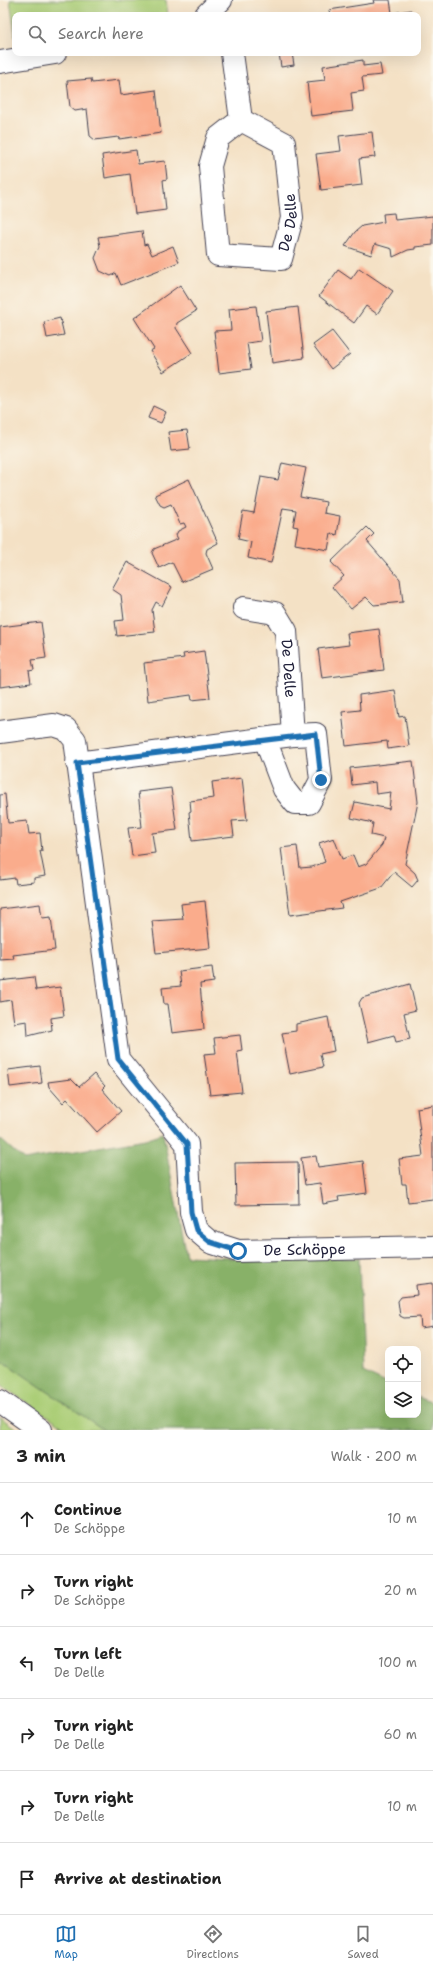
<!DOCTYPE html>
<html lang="en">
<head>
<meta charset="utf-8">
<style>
  body { margin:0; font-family:"Shantell Sans",sans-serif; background:#f6f6f6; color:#222 }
  .controls { position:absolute; right:12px; bottom:12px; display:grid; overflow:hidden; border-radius:8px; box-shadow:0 4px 16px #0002 }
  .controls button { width:36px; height:36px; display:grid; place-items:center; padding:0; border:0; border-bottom:1px solid #e0e0e0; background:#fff; color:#222; font:20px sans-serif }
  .stop { position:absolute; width:12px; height:12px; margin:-9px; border:3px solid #1f6fb2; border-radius:50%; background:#fff }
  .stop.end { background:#1f6fb2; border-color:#fff; box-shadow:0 1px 4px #0008 }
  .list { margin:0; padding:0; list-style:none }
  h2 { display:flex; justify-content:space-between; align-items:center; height:52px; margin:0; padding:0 16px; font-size:17px }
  h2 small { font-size:13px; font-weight:400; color:#767676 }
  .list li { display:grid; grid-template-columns:26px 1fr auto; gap:12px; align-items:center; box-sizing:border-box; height:72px; padding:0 16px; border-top:1px solid #e0e0e0 }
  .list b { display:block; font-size:15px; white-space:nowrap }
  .list p { margin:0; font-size:13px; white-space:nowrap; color:#767676 }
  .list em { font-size:13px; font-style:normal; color:#767676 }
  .icon { flex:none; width:22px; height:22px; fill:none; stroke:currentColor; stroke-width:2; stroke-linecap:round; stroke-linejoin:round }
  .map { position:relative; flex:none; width:433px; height:1430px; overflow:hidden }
  .search { position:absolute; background:#fff; box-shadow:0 4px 16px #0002; left:12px; right:12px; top:12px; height:44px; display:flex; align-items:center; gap:10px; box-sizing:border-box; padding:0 14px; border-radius:8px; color:#767676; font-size:15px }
  .sheet { height:484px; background:#fff }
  nav { display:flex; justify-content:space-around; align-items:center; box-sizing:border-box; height:56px; border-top:1px solid #e0e0e0; background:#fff; font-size:11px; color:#767676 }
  nav a { display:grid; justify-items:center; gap:2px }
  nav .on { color:#1f6fb2 }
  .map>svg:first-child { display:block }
  .green { fill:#abce77; stroke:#667859 }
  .forest { fill:#88b168; stroke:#556a52 }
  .building { fill:#faac8c }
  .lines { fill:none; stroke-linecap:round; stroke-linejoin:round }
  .minor-casing { stroke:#423f50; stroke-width:24 }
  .major-casing { stroke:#423f50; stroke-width:24 }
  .minor { stroke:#fff; stroke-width:22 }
  .major { stroke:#fff; stroke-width:22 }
  .route { stroke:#1f6fb2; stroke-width:5 }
  .labels { text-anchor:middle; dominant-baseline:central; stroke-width:3; stroke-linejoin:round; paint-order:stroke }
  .street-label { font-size:15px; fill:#22223b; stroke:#fbf7ec }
</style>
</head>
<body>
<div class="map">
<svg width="433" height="1430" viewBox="0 0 433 1430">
  <rect width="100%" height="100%" fill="#fbf7ec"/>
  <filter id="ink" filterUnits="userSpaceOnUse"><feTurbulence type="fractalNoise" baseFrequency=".025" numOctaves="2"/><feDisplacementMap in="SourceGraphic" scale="8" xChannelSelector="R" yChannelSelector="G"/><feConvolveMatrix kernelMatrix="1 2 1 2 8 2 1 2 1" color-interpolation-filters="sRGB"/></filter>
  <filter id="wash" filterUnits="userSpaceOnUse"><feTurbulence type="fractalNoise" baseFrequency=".012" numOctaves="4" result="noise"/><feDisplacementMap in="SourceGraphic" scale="16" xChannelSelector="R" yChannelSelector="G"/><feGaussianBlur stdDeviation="0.9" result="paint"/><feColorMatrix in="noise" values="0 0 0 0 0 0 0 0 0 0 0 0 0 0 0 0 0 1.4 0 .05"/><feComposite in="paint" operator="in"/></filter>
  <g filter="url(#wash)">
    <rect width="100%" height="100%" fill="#f4e1c5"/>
    <!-- green -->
    <path class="green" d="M10,0h156l2,15h-153v21z
      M0,1359l104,71h-35l-69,-45z
      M0,1417l18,13h-18z"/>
    <!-- forest -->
    <path class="forest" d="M163,1133l23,123 65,3 108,-1 4,114 25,12v31h30v-18l15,6v27h-329l-104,-71v-220l24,21 121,-21z"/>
    <g id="blocks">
      <!-- building -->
      <path class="building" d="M373,0h17l2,13 19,-3v5h-81l-1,-5 45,-7z
        M279,53h13l2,12 -13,2z
        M363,60v6l17,-2 2,11 -20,2 2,14 -13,2 2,18 -42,5 -4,-34 18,-2 -2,-14z
        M91,79l1,4 27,-3 2,15 35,-5 5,43 -42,6 -1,-2 -23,3 -5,-4 -3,-27 -12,2 -5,-4 -3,-26z
        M372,132l3,25 -16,2 3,26 -41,5 -5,-36 25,-3 -2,-15z
        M136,150l2,14 27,-3 2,18 -4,1 3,30 -31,4 -5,-40 -25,4 -3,-23z
        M394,213l1,7 38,-4v29l-18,2v2l-7,1 -15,7 -1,-8 -17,-5 -4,11 -26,-9 10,-14 7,-6 22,-4 -1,-8z
        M142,231l2,14 3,-1 5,11 21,-9 6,16 -58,23 -5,-12 -5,3 -11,-5 -5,-13 5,-12 -2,-9z
        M359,268l34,23 -16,23 -11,-8 -12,17 -35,-27 19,-26 13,9z
        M180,285l16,26 -19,12 -1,5 16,25 -29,19 -13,-21 4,-2 -20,-31z
        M256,306l5,35 -14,2 4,26 -32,4 -5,-42 17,-1 -2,-21z
        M298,307l6,51 -32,5 -6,-52z
        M60,318l4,17 -17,3 -3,-16z
        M332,331l18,23 -19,15 -18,-24z
        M153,406l13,6 -5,11 -13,-5z
        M187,430l3,19 -19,2 -3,-19z
        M282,463l24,5 -6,29 26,5 -2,11 16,3 -3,19 -6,-2 -3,17 -33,-6 3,-17 -5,-1 3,-16 -13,-2 -12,55 -23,-5 3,-16 -13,-3 5,-28 11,2 7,-36 17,3z
        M189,479l29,64 -11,6 -1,4 7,16 -31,13 -10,-20 -13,6 -7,-15 2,-4 24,-10 -2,-4 2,-4 8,-4 -2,-4 -4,1 -9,-20 -7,3 -4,-2 -5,-10z
        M367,527l7,7 -7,7 33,38 3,23 -29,3 -8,-8 -15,12 -19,-22 12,-11 -13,-14z
        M127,562l45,25 -10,19 -6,-4 -4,8 3,22 -38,4 -2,-15 9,-1 -3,-25 -9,-6z
        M41,622l5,36 -14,2 2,10 -5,1 2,12 -31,4v-60z
        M379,629l5,41 -62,8 -4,-29 31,-4 -2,-12z
        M204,651l6,47 -18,2 -1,-5 -43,6 -4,-38 40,-5 -1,-4z
        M395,690l4,27 6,-1 4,30 -21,3 -1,-8 -41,5 -4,-34 18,-2 -1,-15z
        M413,761l5,41 -13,62 10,9 3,7 -6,7 -18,-15 -13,16 -41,14 2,6 -52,7 -9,-67 16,-2 3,22 12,-1 13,-5 -6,-19 15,-5 8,21 11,-4 5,12 8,-3 16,-19 2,-7 -13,-3 2,-12 -22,-5 4,-16 34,7 2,-17 -15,2 -1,-12 -23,3 -2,-17z
        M242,778l5,42 -15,1 2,15 -42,5 -3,-29 2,-1 -1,-10 24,-3 -2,-16z
        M171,788l6,42 -25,3 3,20 -23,3 -4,-28 14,-1 -4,-35z
        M5,794l3,29 19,-2 2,13 11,-1 2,18h-2l5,25 -11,2v4l-18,2 -1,-6 -15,2v-85z
        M205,901l5,47 -54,5 -4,-32 31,-2 -2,-15z
        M40,904l2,14 9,-1 4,33 -42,5 1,4 -14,1v-51z
        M212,967l2,15 -14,2 4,45 -32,4 -4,-29h-4l-2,-16 19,-2 -2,-15z
        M34,977l2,13 24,-3 4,29 -13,2 1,12 -24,6 -1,-15 -13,2 -3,-23 -11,2v-21z
        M410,984l6,26 -12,3 6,26 -14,3 -2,-7 -26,7 -9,-39 3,-5z
        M328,1017l6,34 -14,3 3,13 -33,7 -8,-41 14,-2v-7z
        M240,1035l2,15 -5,1 5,41 -32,3 -6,-41 12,-1 -2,-15z
        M40,1066l2,17 -32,4 -2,-17z
        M94,1074l11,12 -3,3 19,22 -24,21 -30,-33 -4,4 -14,-16 -1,-5 23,-3 8,8z
        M433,1105v94l-25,3 -2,-18h-4l-3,-25 24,-3 -6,-48z
        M316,1156l2,11 45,-6 4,32 -29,4 1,4 -16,3 -3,-21 -15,2 -4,-27z
        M298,1162l1,42 -63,1 -1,-42z
        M433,1283v43l-12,2 -1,-11 -16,1 -4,-2 -2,-15 3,-4 16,-2 -1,-10z"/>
    </g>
  </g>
  <g filter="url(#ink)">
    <use href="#blocks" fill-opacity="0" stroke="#423f50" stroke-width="1"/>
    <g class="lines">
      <!-- minor casing -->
      <g class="minor-casing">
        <g id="minor">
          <path d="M206,15l15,-15"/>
          <path id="s1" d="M232,53l9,67 -23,18 -8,28 8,89 63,4 11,-41 -8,-75 -43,-23"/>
          <path d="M0,62l55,-9"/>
          <path id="s2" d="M244,608l31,5 11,18 7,104"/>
          <path id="s3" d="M0,732l54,-7 12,4 9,11 43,319 69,85 4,68 5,18 14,12 28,9 195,-4"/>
          <path d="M77,763l216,-28 23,-1 5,46 -12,23h-14l-11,-14 -19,-50"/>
        </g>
      </g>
      <!-- major casing -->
      <g class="major-casing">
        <path id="major" d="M0,1401l41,29"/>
      </g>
      <!-- minor -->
      <use href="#minor" class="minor"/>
      <!-- major -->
      <use href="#major" class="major"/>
    </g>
  </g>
  <g class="lines" filter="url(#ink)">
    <!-- route -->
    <path class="route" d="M238,1251l-28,-9 -14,-12 -5,-18 -4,-68 -69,-85 -41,-296 239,-29 5,46"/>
  </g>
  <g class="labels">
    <!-- street labels -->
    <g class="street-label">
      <text stroke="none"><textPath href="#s1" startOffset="316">De Delle</textPath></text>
      <text stroke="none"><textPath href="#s2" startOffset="90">De Delle</textPath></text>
      <text stroke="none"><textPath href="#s3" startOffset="714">De Schöppe</textPath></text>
    </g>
  </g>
</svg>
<div class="controls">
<button><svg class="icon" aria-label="locate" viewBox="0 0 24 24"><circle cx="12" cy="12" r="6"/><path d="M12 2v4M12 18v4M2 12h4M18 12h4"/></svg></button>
<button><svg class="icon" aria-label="layers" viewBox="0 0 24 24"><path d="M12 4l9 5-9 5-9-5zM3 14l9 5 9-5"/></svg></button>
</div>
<div class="stop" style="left:238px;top:1251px"></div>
<div class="stop end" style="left:321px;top:780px"></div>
<div class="search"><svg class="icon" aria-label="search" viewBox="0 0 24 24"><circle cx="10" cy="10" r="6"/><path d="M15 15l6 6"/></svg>Search here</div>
</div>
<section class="sheet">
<h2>3 min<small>Walk · 200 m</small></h2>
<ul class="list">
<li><svg class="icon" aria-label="ahead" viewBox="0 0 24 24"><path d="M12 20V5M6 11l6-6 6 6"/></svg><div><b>Continue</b><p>De Schöppe</p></div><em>10 m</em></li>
<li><svg class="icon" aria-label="right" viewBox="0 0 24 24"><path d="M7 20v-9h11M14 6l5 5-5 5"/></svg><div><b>Turn right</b><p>De Schöppe</p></div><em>20 m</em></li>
<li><svg class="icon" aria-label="left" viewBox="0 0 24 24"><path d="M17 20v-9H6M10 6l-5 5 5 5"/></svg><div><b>Turn left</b><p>De Delle</p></div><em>100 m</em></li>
<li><svg class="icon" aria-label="right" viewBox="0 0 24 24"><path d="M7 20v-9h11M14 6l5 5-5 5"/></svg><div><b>Turn right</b><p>De Delle</p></div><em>60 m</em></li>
<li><svg class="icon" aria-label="right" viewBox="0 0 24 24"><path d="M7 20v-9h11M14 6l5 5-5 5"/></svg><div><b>Turn right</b><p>De Delle</p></div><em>10 m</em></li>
<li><svg class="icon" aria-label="arrive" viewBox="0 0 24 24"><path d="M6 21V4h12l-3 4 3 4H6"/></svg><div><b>Arrive at destination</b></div></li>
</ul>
</section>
<nav>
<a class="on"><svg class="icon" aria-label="map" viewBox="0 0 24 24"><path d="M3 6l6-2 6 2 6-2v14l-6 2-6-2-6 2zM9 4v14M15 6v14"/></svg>Map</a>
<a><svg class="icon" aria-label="directions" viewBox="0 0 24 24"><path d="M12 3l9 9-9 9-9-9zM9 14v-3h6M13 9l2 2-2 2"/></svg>Directions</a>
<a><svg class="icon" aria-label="saved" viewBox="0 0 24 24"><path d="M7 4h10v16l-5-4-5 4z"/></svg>Saved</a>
</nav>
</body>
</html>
